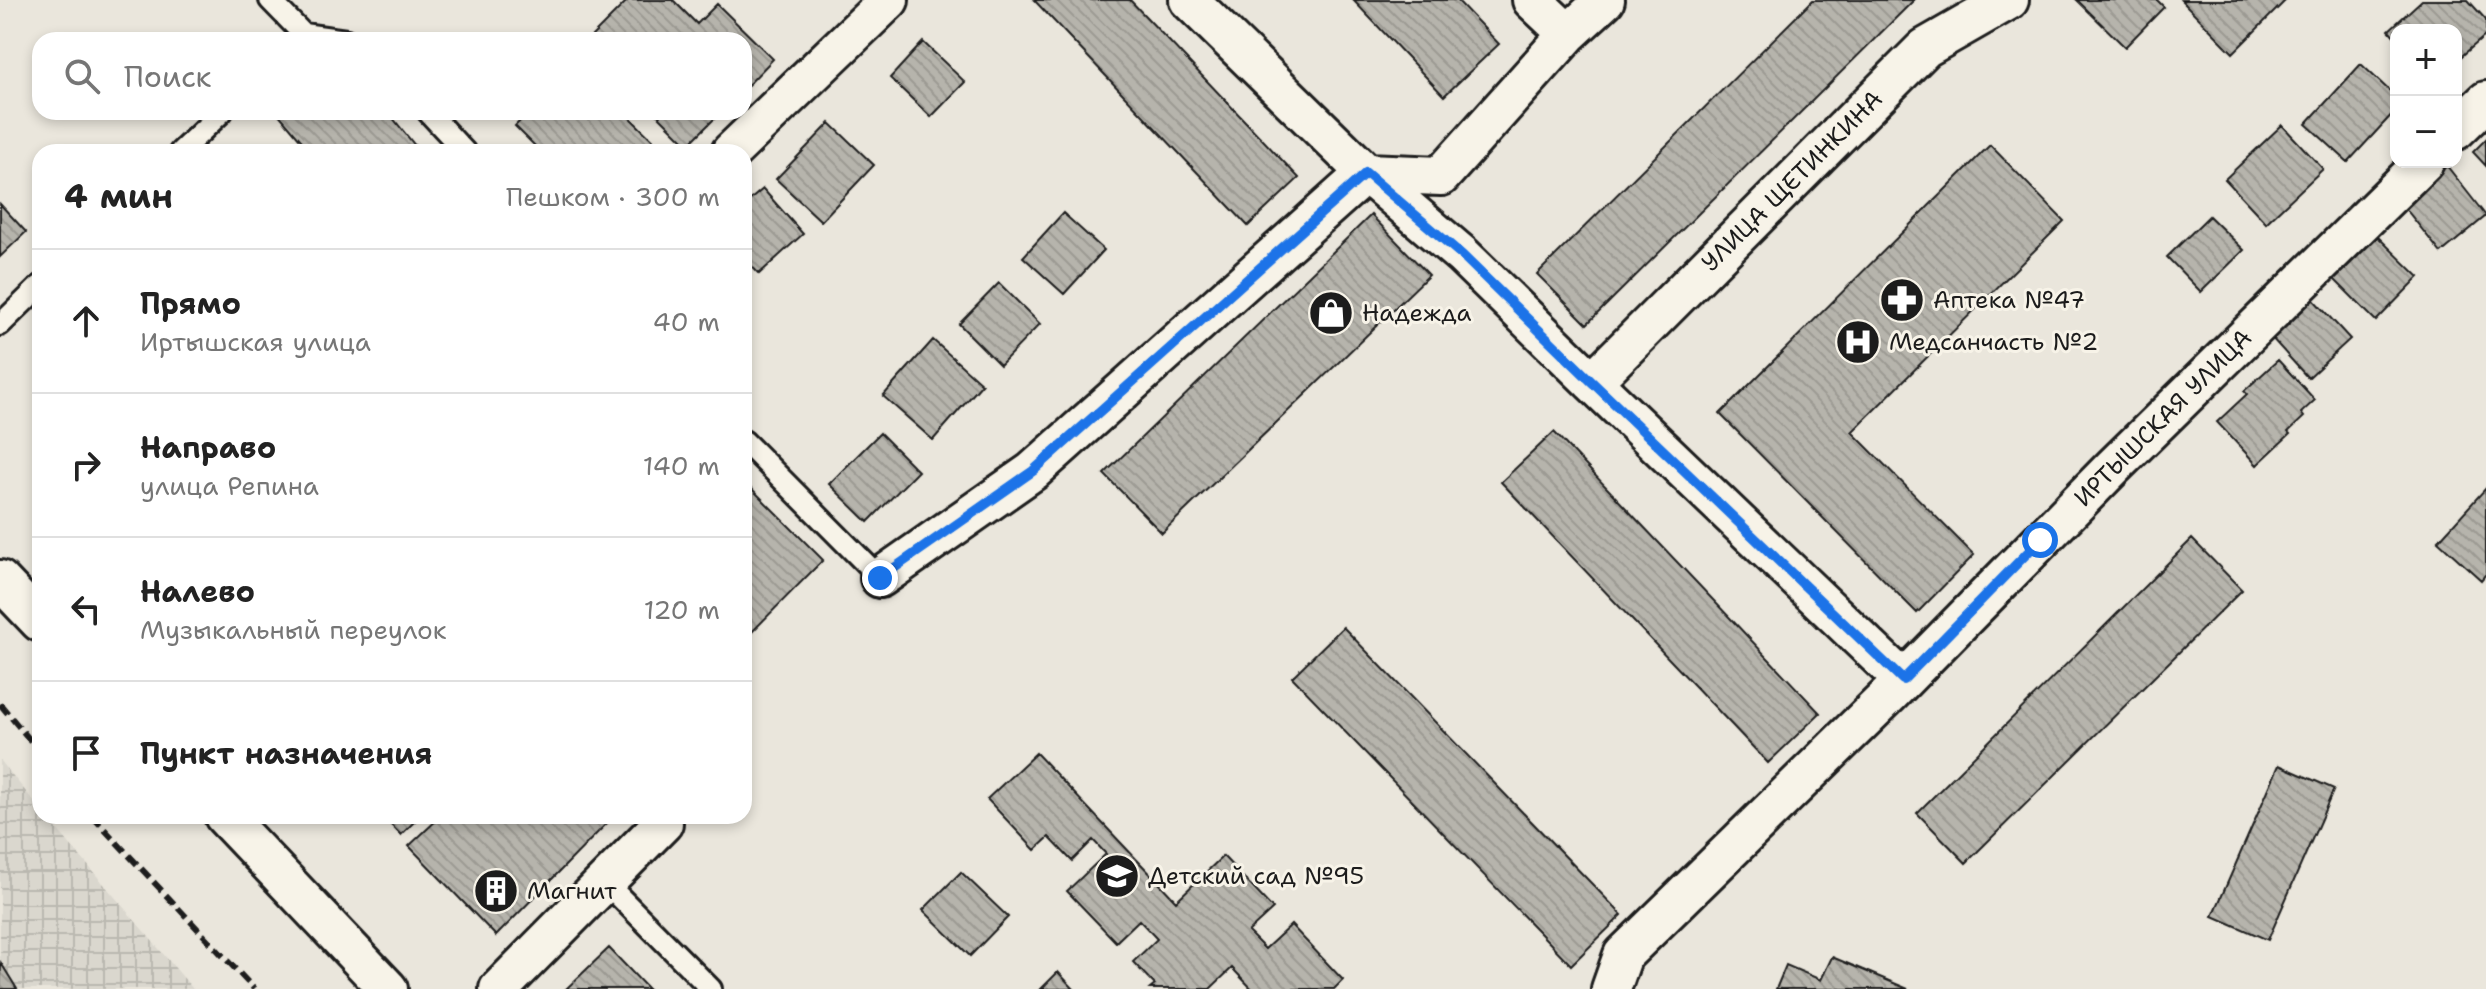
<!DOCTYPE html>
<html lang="ru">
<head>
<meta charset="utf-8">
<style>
  body { margin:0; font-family:"Shantell Sans",sans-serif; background:#f6f6f6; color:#222 }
  .controls { position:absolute; right:24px; top:24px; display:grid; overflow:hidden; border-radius:16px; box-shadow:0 4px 12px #0003 }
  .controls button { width:72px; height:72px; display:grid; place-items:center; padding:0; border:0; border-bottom:2px solid #e0e0e0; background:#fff; color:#222; font:40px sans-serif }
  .stop { position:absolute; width:24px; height:24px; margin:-18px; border:6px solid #1a73e8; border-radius:50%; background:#fff }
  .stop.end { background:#1a73e8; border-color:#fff; box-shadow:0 2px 8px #0008 }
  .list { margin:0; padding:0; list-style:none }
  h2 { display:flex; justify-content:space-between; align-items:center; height:104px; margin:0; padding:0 32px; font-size:34px }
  h2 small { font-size:26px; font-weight:400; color:#767676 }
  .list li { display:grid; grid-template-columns:52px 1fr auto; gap:24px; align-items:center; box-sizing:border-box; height:144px; padding:0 32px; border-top:2px solid #e0e0e0 }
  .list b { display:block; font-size:30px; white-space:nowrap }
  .list p { margin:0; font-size:26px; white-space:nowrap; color:#767676 }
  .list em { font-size:26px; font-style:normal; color:#767676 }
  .icon { flex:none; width:44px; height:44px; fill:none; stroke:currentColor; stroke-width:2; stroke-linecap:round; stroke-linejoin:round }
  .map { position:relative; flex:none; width:2486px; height:989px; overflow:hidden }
  .search { position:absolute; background:#fff; box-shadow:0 4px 12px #0003; left:32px; top:32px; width:720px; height:88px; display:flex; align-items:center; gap:20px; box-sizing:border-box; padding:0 28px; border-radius:24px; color:#767676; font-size:30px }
  .panel { position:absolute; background:#fff; box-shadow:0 4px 12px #0003; left:32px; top:144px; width:720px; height:680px; border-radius:24px }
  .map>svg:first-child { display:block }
  .industrial { fill:url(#industrial-grid) }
  .building { fill:url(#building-back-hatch); stroke:#1c1c1c; stroke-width:2 }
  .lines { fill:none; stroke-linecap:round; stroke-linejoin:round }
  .lane-casing { stroke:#1c1c1c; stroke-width:26 }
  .street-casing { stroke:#1c1c1c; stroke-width:44 }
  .lane { stroke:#f7f3e8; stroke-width:20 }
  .street { stroke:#f7f3e8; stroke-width:38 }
  .rail { stroke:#1c1c1c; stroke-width:6; stroke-dasharray:12 6; stroke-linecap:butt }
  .route { stroke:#1a73e8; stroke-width:10 }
  .labels { text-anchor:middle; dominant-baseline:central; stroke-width:6; stroke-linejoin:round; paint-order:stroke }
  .street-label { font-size:24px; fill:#1c1c1c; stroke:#f7f3e8 }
  .poi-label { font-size:24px; fill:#1c1c1c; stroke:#f7f3e8; text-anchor:start }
</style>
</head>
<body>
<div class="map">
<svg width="2486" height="989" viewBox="0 0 2486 989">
  <defs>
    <pattern id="industrial-grid" width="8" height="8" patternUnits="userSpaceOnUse" patternTransform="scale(2)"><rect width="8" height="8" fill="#dad7ce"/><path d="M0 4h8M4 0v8" fill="none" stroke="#bab8b0"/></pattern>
    <pattern id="building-back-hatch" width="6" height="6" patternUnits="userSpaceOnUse" patternTransform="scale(2)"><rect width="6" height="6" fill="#b6b4ac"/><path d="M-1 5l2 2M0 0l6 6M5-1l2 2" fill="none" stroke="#9c9a93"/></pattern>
  </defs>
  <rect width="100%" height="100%" fill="#eae6dc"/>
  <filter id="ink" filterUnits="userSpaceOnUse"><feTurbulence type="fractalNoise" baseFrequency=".0125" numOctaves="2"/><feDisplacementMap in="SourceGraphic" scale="16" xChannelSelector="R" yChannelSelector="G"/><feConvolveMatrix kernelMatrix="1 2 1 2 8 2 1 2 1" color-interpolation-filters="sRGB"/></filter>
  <g filter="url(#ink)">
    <!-- industrial -->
    <path class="industrial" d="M0,760l40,49v7h6l147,173h-193z"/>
    <!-- building -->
    <path class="building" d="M628,0h45l24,24 20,-20 56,55 -29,30v-49h-156z
      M1034,0h96l169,178 -51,48z
      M1353,0h104l42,44 -55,52z
      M1813,0h101l-327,324 -50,-50z
      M2077,0h80l7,7 -39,40z
      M2181,0h105l-53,53z
      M2422,0h46l18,20v15l-30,26v-31h-60v8l-7,-8z
      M923,42l42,40 -34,35 -41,-39z
      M2361,64l35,33v13l-48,52 -42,-38z
      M277,112h111l32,40h-109z
      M529,112h95l41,40h-124l-26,-26z
      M655,112h66l-33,33z
      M830,123l44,42 -53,56 -45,-42z
      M2282,125l41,44 -57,54 -41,-44z
      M2486,139v27l-13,-14z
      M1990,145l74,76 -212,211 122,123 -57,58 -197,-199z
      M2447,166l39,50 -45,37 -40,-50z
      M763,189l40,45 -44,40 -15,-16v-53z
      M0,204l26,28 -26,25z
      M1063,213l41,37 -40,44 -41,-37z
      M1371,215l58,60 -267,258 -58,-59z
      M2209,216l35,34 -43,42 -34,-35z
      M2377,236l42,41 -43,44 -42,-42z
      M999,283l41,41 -40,41 -41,-41z
      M2313,299l37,40 -42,39 -37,-41z
      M933,340l49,44 -49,56 -50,-44z
      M2278,360l37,40 -14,13 3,4 -16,15 2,2 -33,31 -40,-43 30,-28 -3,-3z
      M1554,432l266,281 -52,50 -267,-281z
      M880,433l38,38 -50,51 -39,-38z
      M744,481l79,79 -79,80z
      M2486,488v86l-5,6 -43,-39z
      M2192,539l50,51 -276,273 -49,-50z
      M1343,627l279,288 -51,50 -279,-288z
      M1036,753l140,148 47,-45 50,53 -25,23 17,17 26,-24 52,55 -9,9h-82l-20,-21 -22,21h-60l5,-4 -22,-23 24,-23 -18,-19 -23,22 -49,-51 39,-37 -13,-14 -21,21 -23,-24 -14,13 -48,-51z
      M2279,765l55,24 -66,151 -55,-24z
      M382,816h38l-19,19z
      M441,816h173l-118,120 -87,-90z
      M961,872l47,45 -38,39 -47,-46z
      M609,948l39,41h-82z
      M1832,957l76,32h-132l10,-24 35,15z
      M1,963l16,26h-17z
      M1058,972l16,17h-33z"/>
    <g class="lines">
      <!-- lane casing -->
      <g class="lane-casing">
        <path id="lane" d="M270,0l33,34 43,6
          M428,112l37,40
          M180,152l42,-40
          M0,325l40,-39
          M744,441l136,137
          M605,882l106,107"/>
      </g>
      <!-- street casing -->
      <g class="street-casing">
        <path id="street" d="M1189,0l177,173 96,82 130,127 311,298
          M1532,0l36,34
          M2456,130l30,-29
          M731,152l158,-152
          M1592,382l333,-334 84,-48
          M880,578l153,-107 333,-298 75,3 127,-142 37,-34
          M0,580l40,42
          M224,816l164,173
          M499,989l164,-166
          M1611,989l12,-34 267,-261 223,-227 311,-305"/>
      </g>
      <!-- lane -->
      <use href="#lane" class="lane"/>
      <!-- street -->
      <use href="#street" class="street"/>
      <!-- rail -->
      <path class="rail" d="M0,704l40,48
        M92,816l162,173"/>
    </g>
  </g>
  <g class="lines" filter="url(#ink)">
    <!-- route -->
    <path class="route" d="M880,578l153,-107 333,-298 96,82 130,127 311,298 137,-140"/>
  </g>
  <!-- icons -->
  <defs>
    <g id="pharmacy-disc" transform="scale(2.3)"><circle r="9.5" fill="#1c1c1c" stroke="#f7f3e8"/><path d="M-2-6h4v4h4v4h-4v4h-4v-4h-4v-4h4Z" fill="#fff"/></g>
    <g id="shop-disc" transform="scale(2.3)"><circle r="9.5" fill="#1c1c1c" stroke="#f7f3e8"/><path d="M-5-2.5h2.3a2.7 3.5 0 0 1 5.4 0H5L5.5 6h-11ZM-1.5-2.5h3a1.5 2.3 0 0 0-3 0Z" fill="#fff"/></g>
    <g id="hospital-disc" transform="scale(2.3)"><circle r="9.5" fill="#1c1c1c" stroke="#f7f3e8"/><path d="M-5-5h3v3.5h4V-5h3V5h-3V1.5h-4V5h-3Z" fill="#fff"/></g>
    <g id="school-disc" transform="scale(2.3)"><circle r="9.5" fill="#1c1c1c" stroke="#f7f3e8"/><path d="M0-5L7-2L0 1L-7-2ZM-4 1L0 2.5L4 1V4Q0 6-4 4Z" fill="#fff"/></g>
    <g id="building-disc" transform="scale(2.3)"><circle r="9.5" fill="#1c1c1c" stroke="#f7f3e8"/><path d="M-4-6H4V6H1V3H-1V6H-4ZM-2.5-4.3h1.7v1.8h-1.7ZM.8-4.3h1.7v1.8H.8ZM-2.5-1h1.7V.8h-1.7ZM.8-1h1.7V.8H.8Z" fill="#fff"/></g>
  </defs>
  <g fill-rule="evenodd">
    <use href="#pharmacy-disc" x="1902" y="300"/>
    <use href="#shop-disc" x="1331" y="313"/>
    <use href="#hospital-disc" x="1858" y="342"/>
    <use href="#school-disc" x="1117" y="876"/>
    <use href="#building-disc" x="496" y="891"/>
  </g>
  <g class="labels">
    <!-- street labels -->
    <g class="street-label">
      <text transform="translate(1792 181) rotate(-45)">УЛИЦА ЩЕТИНКИНА</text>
      <text transform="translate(2163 418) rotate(-45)">ИРТЫШСКАЯ УЛИЦА</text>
    </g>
    <!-- poi labels -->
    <g class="poi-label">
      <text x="1933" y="300">Аптека №47</text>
      <text x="1362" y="313">Надежда</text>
      <text x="1889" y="342">Медсанчасть №2</text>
      <text x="1148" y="876">Детский сад №95</text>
      <text x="527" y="891">Магнит</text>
    </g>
  </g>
</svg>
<div class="controls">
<button>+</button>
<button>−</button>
</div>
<div class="stop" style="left:2040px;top:540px"></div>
<div class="stop end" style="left:880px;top:578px"></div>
<div class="search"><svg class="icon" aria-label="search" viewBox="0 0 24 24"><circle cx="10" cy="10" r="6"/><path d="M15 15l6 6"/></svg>Поиск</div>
<section class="panel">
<h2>4 мин<small>Пешком · 300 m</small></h2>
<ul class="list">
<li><svg class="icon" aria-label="ahead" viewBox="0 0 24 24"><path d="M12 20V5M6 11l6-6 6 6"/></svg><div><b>Прямо</b><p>Иртышская улица</p></div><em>40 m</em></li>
<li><svg class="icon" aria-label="right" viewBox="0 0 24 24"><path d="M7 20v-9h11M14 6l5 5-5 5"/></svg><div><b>Направо</b><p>улица Репина</p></div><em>140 m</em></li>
<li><svg class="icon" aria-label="left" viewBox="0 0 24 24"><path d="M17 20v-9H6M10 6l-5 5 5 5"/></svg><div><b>Налево</b><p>Музыкальный переулок</p></div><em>120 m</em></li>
<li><svg class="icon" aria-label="arrive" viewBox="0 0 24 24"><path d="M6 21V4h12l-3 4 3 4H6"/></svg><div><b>Пункт назначения</b></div></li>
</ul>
</section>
</div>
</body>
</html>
